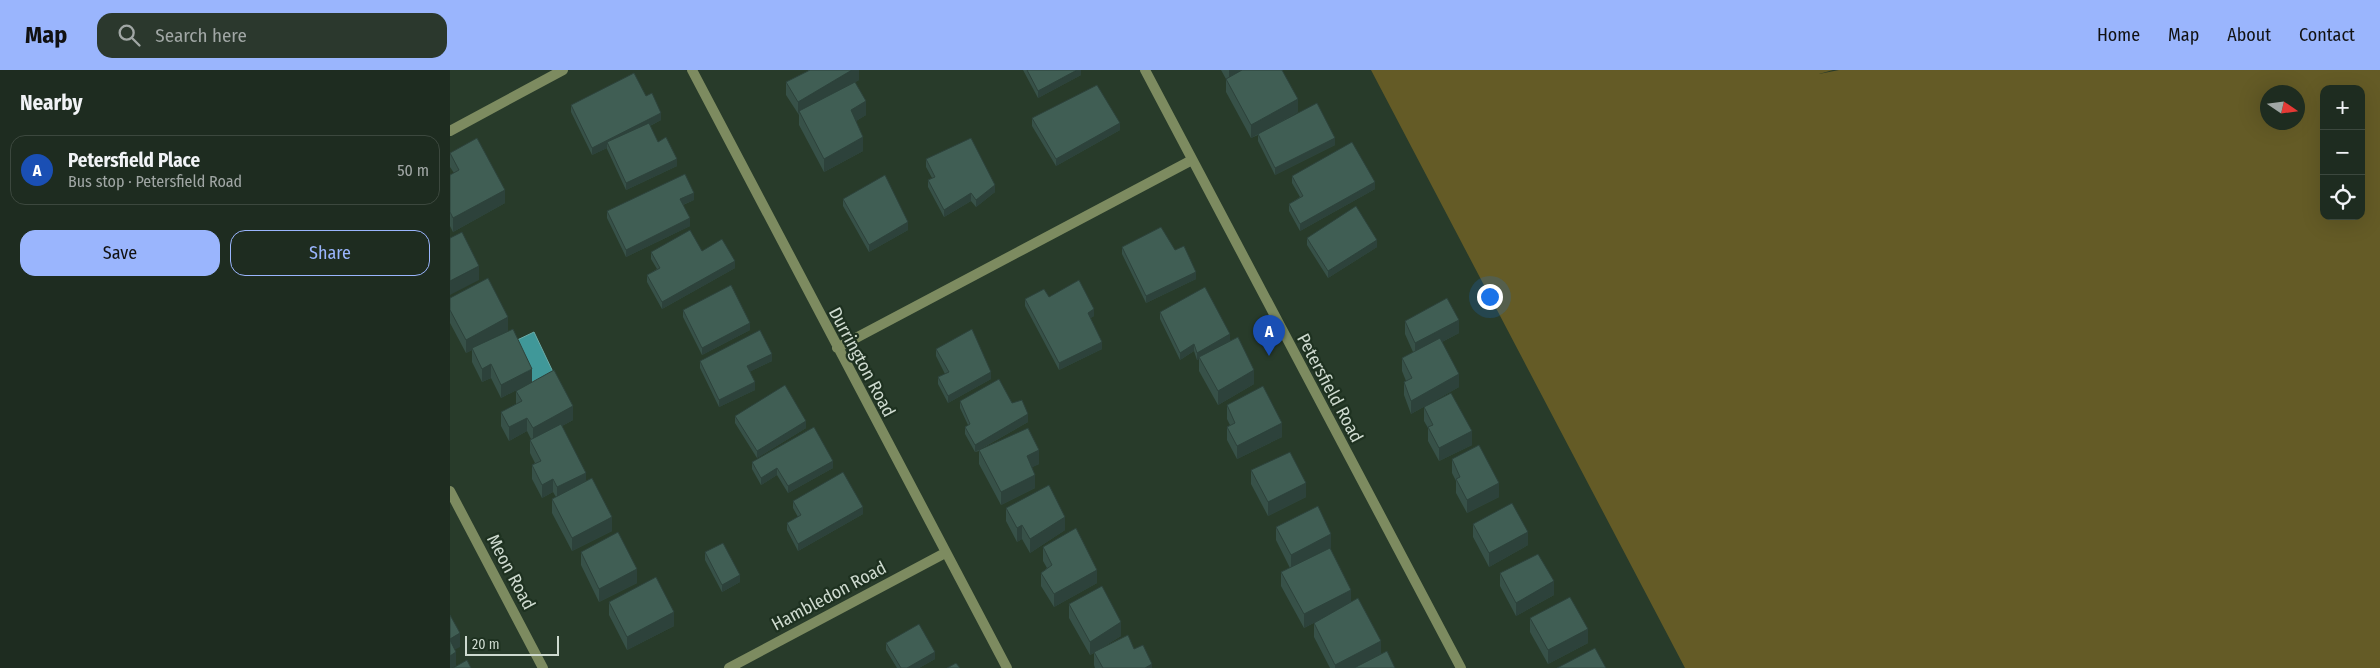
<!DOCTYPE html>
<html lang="en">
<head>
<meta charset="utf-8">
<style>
  body { margin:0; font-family:"Fira Sans Condensed",sans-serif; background:#2b382d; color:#f1f3f6 }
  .controls { position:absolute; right:15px; top:15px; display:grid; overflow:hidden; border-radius:10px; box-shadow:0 5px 20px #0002 }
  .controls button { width:45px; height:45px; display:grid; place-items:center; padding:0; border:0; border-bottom:1px solid #3c483e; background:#1e2c20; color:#f1f3f6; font:25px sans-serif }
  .compass { position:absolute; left:1810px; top:15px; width:45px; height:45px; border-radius:50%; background:#1e2c20; box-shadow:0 5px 20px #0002; rotate:103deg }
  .scale { position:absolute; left:15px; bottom:12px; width:94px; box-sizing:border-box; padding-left:5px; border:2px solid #cedacf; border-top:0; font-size:14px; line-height:18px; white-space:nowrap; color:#cedacf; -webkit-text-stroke:4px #1e3120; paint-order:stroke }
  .you { position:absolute; left:1039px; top:226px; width:18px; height:18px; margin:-12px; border:4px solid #fff; border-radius:50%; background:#1a73e8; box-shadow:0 0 0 8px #1a73e833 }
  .badge { display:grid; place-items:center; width:32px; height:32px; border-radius:50%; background:#9ab5fd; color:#fff; font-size:16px; font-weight:700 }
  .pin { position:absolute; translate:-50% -41px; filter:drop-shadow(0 1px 2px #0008) }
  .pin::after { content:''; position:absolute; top:26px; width:18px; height:15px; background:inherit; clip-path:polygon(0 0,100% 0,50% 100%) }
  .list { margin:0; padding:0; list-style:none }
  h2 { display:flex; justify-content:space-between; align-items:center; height:65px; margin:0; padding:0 20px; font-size:21px }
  h2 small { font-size:16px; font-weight:400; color:#a1a7a5 }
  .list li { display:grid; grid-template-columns:32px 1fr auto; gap:15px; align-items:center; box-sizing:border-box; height:70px; margin:0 10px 10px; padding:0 10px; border:1px solid #3c483e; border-radius:15px }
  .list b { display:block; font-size:19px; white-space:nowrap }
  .list p { margin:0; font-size:16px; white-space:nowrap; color:#a1a7a5 }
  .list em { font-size:16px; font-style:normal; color:#a1a7a5 }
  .actions { display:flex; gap:10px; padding:15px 20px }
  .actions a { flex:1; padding:11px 0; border:1px solid #9ab5fd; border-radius:15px; text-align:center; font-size:18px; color:#9ab5fd }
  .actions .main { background:#9ab5fd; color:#111 }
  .icon { flex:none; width:28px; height:28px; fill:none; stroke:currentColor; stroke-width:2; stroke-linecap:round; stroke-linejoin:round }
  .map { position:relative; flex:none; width:1930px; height:598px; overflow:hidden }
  header { display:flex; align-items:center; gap:30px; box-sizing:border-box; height:70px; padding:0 25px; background:#9ab5fd; color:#111 }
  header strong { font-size:24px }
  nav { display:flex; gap:28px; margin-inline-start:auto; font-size:18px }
  .search { width:350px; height:45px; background:#2b382d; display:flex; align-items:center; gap:12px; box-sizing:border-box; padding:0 18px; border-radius:15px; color:#a1a7a5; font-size:19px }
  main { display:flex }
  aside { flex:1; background:#1e2c20 }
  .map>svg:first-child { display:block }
  .green { fill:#645b26; fill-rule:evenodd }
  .water { fill:#409899; stroke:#6baca9 }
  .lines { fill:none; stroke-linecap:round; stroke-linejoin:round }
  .minor { stroke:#7d8b60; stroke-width:10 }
  .wall { fill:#375148 }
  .shaded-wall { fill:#2d423b }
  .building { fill:#405e54; stroke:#2d423b }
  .labels { text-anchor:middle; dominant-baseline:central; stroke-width:4.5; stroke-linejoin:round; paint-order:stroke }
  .street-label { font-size:18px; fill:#cedacf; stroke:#1e3120 }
</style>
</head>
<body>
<header>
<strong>Map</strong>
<div class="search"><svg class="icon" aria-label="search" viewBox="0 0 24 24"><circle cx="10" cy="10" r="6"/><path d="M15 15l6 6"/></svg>Search here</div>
<nav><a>Home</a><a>Map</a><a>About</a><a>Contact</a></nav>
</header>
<main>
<aside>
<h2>Nearby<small></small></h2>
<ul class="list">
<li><span class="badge" style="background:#1a4fb4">A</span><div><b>Petersfield Place</b><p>Bus stop · Petersfield Road</p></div><em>50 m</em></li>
</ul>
<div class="actions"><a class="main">Save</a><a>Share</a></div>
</aside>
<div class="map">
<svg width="1930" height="598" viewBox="0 0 1930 598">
  <rect width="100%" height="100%" fill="#283b2a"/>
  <!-- green -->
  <path class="green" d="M921,0h462l-14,4 20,-4h541v598h-695zM1874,19h37v127h-37zM1818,22h30v30h-30z"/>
  <!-- water -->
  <path class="water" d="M84,262l19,40 -21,10 -19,-40z"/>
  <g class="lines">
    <!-- minor -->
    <path class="minor" d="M242,0l315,598
      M695,0l316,598
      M0,61l113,-61
      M387,278l355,-188
      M0,421l93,177
      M279,598l216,-115"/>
  </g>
  <!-- wall -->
  <path class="wall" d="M358,0h51v10l-14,7 21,28 -10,6 7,30 -39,21 -25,-47v-10l-13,-20v-13l22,-11z
    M573,0h58v5l-43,23z
    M771,0h61l16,42 -12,7 49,26 -60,30 -17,-34v-6l-7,3 -25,-46v-13z
    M196,26l15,24 -11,6 8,16 19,24 -51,24 -19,-41v-1l-15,7 -21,-43v-7z
    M582,48l88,12 -64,36 -24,-40z
    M0,83l55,50 -52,29 -3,-6v-51l4,-2 -4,-6z
    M476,89l69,33 -19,15 -5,-6 -27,16 -16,-30v-7l4,-2 -6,-11z
    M842,106l83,13 -75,42 -11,-20v-7l11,-7 -8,-14z
    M393,129l65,31 -39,22 -26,-46z
    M244,130l-11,5 7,21 -64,31 -19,-39v-7z
    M857,168l70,9 -49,31 -21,-33z
    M672,177l53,3 21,29 -50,24 -24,-49z
    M252,181l33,17 -73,41 -15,-27v-7l10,-6 -6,-10v-7z
    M0,228l58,33 -7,4 31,47 -31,16 -10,-20 -9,4 -10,-20v-12l-6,3 -16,-30z
    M575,229l69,17 -4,2 12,31 -43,21 -34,-64z
    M233,240l67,20 -48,25 -19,-38z
    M710,242l70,29 24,43 -36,21 -19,-34v-12l-2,1 -3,-9 -14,9 -20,-41z
    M955,251l54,12 -17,9 17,45 -48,27 -7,-19v-13l2,-1 -4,-10v-13l11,-6 -8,-18z
    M486,279l55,30 -43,24 -10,-19v-7l7,-3 -9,-18z
    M250,291h72l-23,11 6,18 -36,17 -19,-39z
    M66,321l57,29 -11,6 24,55 26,50 -40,20 -20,-38v-14l4,-2 -3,-5 -11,6 -10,-19v-14l3,-2 -5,-10v-13l1,-1 -4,-8 -18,10 -8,-15v-14l15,-8z
    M510,331l52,2 16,19 -49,28 60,14 -7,3 3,21 -34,17 -22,-41v-13l-4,1 -10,-18v-7l3,-2 -8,-17z
    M777,335l55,32 -45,22 -10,-19v-13l3,-2 -3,-6z
    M974,337l48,38 -33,16 -11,-20v-13l-4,-7z
    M285,346l71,12 -49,30 -22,-35z
    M1002,389l47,38 -32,16 -11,-20v-12l-4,-8z
    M302,392l81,6 -45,25 -11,-18 -16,10 -9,-16z
    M801,400l55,27 -38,19 -17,-32z
    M343,431l70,13 -65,37 -11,-21v-7l11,-6 -5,-9z
    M556,438l59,22 -35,23 -8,-14 -5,3 -11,-21z
    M1023,454l55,21 -39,22 -16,-30z
    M826,457l55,21h-1l21,54 30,52 -27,14h-24l-16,-31v-14l13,-7 -23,12 -23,-42v-14l9,-4 -14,-28z
    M593,477l54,36 -43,24 -13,-21v-13l6,-5 -4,-7z
    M131,482l56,31 -38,19 -18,-37z
    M255,482l35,30 -18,10 -17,-32z
    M1050,503l54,22 -38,21 -16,-30z
    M159,532l65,24 -47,24 -18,-35z
    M619,534l52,32 -21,13h34l18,19h-57l-1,-3v-12l-4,2 -21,-37z
    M1080,548l58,25 -40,21 -18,-32z
    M436,573l49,16 -16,9h-22l-11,-18z"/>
  <!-- shaded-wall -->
  <path class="shaded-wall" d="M402,0h7v10l-59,34 -1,-3 -1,4v-13z
    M627,0h4v5l-43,23v-7z
    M779,0h20l-20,12z
    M848,29v13l-47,26v-13z
    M416,31v14l-15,9v-14z
    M211,43v7l-52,27 -2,-5v6l-15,7v-7z
    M670,53v7l-64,36v-7z
    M413,67v14l-39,21v-13z
    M885,68v7l-60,30v-7z
    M227,89v7l-51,24v-7z
    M925,112v7l-75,42v-7z
    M545,115v7l-19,15v-7z
    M55,120v13l-52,29v-14z
    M244,123v7l-14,6v-7z
    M521,123v8l-27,16v-7z
    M240,148v8l-64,31v-7z
    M458,152v8l-39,22v-7z
    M927,170v7l-49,31v-7z
    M285,191v7l-73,41v-7z
    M29,196v14l-29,15v-14z
    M746,202v7l-50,24v-7z
    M644,239v7l-6,4v-7z
    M58,247v14l-36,19v-2v2l-6,3v-13z
    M1009,250v13l-44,23v-13z
    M300,253v7l-48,25v-7z
    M780,264v7l-33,19v-7z
    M652,272v7l-43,21v-7z
    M744,274v7l-14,9v-7z
    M322,284v7l-25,12v-7z
    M41,294v14l-9,4v-13z
    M82,299v13l-31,16v-13z
    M804,300v14l-36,21v-14z
    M541,302v7l-43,24v-7z
    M1009,304v13l-48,27v-13z
    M305,312v8l-36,17v-7z
    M123,336v14l-40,22v-14z
    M578,344v8l-53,30v-7z
    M77,348v13l-18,10v-14z
    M356,351v7l-49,30v-7z
    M832,353v14l-45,22v-13z
    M1022,361v14l-33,16v-13z
    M589,380v14l-12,6v-14z
    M383,391v7l-45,25v-7z
    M327,398v7l-16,10v-7z
    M136,403v14l-29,14v-14z
    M585,405v13l-34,17v-13z
    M103,409v13l-11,6v-13z
    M856,413v14l-38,19v-14z
    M1049,413v14l-32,16v-13z
    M413,437v7l-65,37v-7z
    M162,447v14l-40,20v-13z
    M615,447v13l-35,23v-14z
    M572,455v14l-5,3v-14z
    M1078,462v13l-39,22v-14z
    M881,464v14l-40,21v-14z
    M187,499v14l-38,19v-13z
    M647,500v13l-43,24v-13z
    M290,505v7l-18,10v-7z
    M1104,511v14l-38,21v-13z
    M901,520v13l-47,25v-14z
    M224,542v14l-47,24v-13z
    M671,552v14l-31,19v-13z
    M1138,559v14l-40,21v-14z
    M10,563v14l-10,5v-13z
    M931,571v13l-27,14h-19v-3z
    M6,582v14l-4,2h-2v-12z
    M485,582v7l-16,9h-12z
    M702,594v4h-7z"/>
  <!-- building -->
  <path class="building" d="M360,0h42l-54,32 -12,-20z
    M577,0h50l-39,21z
    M792,0h40l16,29 -47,26 -25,-46z
    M184,3l12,23 6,-3 9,20 -69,35 -21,-43z
    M405,12l11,19 -15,9 12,27 -39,22 -25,-48z
    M647,15l23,38 -64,36 -24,-41z
    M867,33l18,35 -60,30 -17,-34z
    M199,53l9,19 8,-5 11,22 -51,24 -19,-41z
    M27,68l28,52 -52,28 -3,-6v-37l9,-5 -9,-17z
    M521,68l24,47 -19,15 -5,-7 -27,17 -16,-30 7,-3 -9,-18z
    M902,72l23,40 -75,42 -11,-20 14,-8 -11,-20z
    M235,104l9,19 -14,6 10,19 -64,32 -19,-39z
    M435,105l23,47 -39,23 -26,-46z
    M906,136l21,34 -49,31 -21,-33z
    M711,157l14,23 9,-4 12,26 -50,24 -24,-49z
    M240,160l12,21 20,-12 13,22 -73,41 -15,-27 13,-7 -9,-16z
    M12,162l17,34 -29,15v-43z
    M38,208l20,39 -42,23 -16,-30v-12z
    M629,210l15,29 -6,4 14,29 -43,21 -34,-64 19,-10 5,8z
    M281,215l19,38 -48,25 -19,-38z
    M755,217l25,47 -33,19 -3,-9 -14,9 -20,-41z
    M997,228l12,22 -44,23 -10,-22z
    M63,259l19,40 -31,16 -10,-21 -9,5 -10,-21z
    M522,259l19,43 -43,24 -10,-19 11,-5 -13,-23z
    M310,260l12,24 -25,12 8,16 -36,18 -19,-39z
    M788,267l16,33 -36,21 -19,-34z
    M990,268l19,36 -48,27 -7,-19 8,-4 -10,-20z
    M104,300l19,36 -40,22 -6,-10 -18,9 -8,-15 21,-11 -6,-10z
    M549,309l13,24 10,-3 6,14 -53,31 -10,-18 5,-3 -10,-23z
    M335,315l21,36 -49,30 -22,-35z
    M813,316l19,37 -45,23 -10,-19 8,-4 -8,-18z
    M1001,323l21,38 -33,17 -11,-21 5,-2 -9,-18z
    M111,354l25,49 -29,14 -4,-8 -11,6 -10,-20 9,-4 -11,-21z
    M364,357l19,34 -45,25 -11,-18 -16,10 -9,-16z
    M578,358l11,22 -12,6 8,19 -34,17 -22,-42z
    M1029,375l20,38 -32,17 -11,-21 4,-2 -8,-18z
    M840,382l16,31 -38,19 -17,-32z
    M393,402l20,35 -65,37 -11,-21 14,-8 -8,-14z
    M142,408l20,39 -40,21 -20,-39z
    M599,415l16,32 -35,22 -8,-14 -5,3 -11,-20z
    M1062,433l16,29 -39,21 -16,-29z
    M868,436l13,28 -40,21 -15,-28z
    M626,458l21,42 -43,24 -13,-21 11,-8 -9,-18z
    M168,462l19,37 -38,20 -18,-37z
    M273,473l17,32 -18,10 -17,-33z
    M880,478l21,42 -47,24 -23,-42z
    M1088,484l16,27 -38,22 -16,-30z
    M206,507l18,35 -47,25 -18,-35z
    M652,516l19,36 -31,20 -21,-38z
    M1120,527l18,32 -40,21 -18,-32z
    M908,528l23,43 -46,24 -21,-42z
    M0,545l10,18 -10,6z
    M469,554l16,28 -28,16h-6l-15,-25z
    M678,565l6,14 9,-4 9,19 -7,4h-42l-9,-16z
    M0,570l6,12 -6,4z
    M1145,578l11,20h-49z
    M937,581l8,17h-41z
    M17,590l4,8h-18z
    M506,593l4,5h-13z"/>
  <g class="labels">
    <!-- street labels -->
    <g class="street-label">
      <text transform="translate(412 292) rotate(62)">Durrington Road</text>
      <text transform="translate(880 318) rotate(62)">Petersfield Road</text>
      <text transform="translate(61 502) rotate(62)">Meon Road</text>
      <text transform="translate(379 526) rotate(-28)">Hambledon Road</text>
    </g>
  </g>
</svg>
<div class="controls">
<button>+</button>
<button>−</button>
<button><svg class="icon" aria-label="locate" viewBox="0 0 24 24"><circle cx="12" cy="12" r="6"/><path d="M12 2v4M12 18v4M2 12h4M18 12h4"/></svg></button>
</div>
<svg class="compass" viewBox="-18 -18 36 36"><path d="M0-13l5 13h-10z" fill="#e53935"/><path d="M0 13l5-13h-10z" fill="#a1a7a5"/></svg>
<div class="scale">20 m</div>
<div class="you"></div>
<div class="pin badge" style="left:819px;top:286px;background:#1a4fb4">A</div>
</div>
</main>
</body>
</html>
